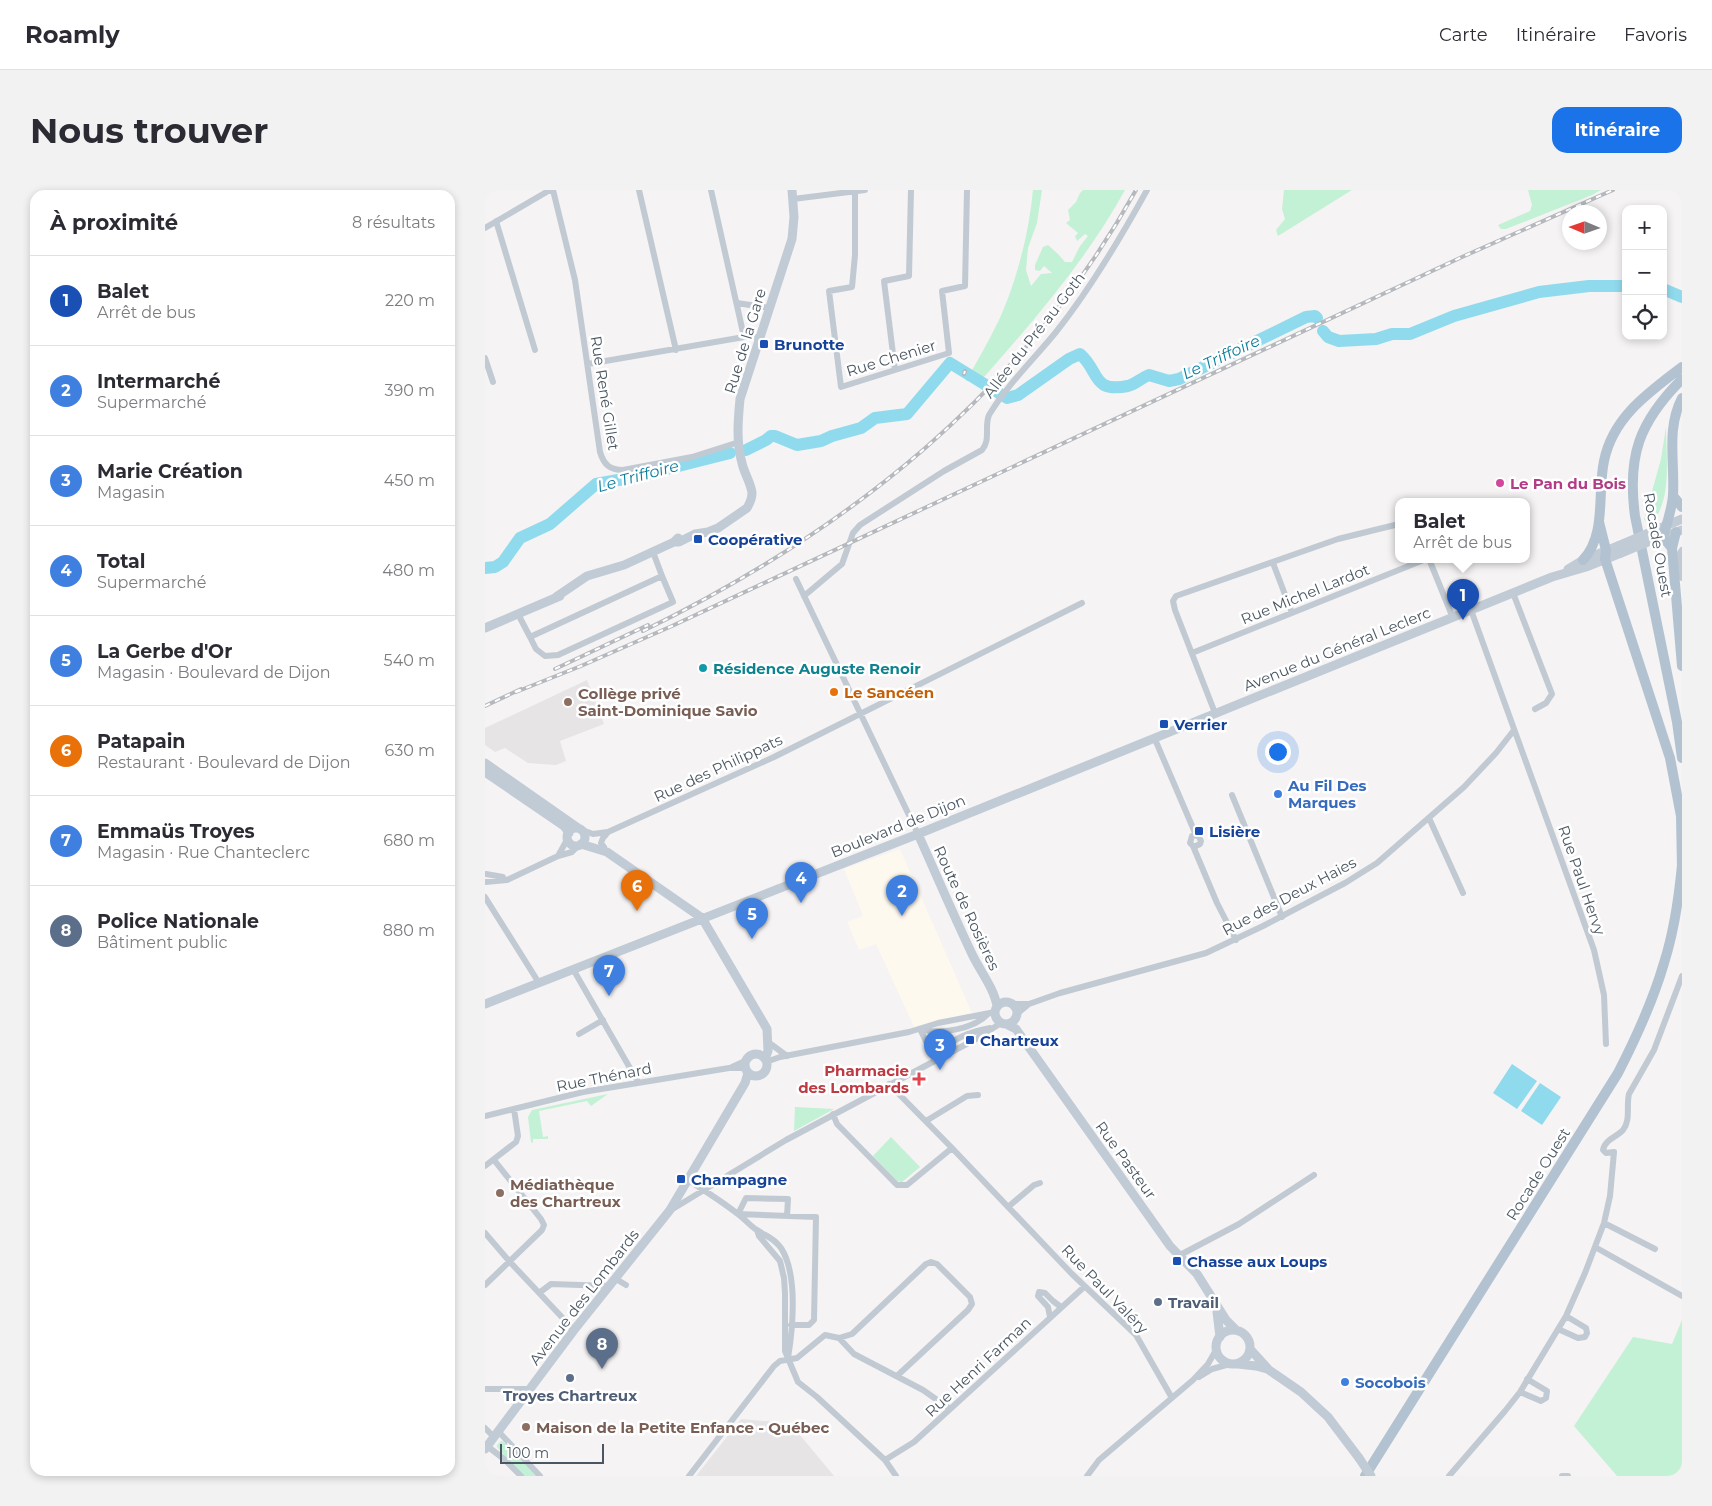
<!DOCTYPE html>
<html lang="fr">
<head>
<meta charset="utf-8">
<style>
  body { margin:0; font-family:Montserrat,sans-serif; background:#f2f2f3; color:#2b2b33 }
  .controls { position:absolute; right:15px; top:15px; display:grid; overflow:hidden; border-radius:10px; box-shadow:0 2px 8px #0003 }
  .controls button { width:45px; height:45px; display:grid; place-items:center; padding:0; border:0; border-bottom:1px solid #e1e1e2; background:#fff; color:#2b2b33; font:25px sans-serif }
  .compass { position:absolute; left:1077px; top:15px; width:45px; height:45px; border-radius:50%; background:#fff; box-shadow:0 2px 8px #0003; rotate:272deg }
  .scale { position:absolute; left:15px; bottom:12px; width:104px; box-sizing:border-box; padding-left:5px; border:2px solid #4a5661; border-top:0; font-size:14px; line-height:18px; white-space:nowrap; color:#4a5661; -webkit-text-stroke:4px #fff; paint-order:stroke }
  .you { position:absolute; left:792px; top:561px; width:18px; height:18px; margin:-12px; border:4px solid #fff; border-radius:50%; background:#1a73e8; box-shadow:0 0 0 8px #1a73e833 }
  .badge { display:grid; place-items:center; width:32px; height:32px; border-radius:50%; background:#1a73e8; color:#fff; font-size:16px; font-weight:700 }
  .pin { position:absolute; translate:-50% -41px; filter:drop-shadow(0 1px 2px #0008) }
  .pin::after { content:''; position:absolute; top:26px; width:18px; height:15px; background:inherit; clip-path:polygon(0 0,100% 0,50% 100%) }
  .popup { position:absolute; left:910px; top:308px; width:135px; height:65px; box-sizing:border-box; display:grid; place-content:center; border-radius:10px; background:#fff; filter:drop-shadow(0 1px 4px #0005); font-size:16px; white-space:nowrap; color:#7c7c81 }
  .popup b { font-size:19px; color:#2b2b33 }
  .popup::after { content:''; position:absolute; left:50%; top:100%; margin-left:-10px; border:10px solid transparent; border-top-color:#fff }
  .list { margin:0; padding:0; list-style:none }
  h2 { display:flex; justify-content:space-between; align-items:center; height:65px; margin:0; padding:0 20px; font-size:21px }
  h2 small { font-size:16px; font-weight:400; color:#7c7c81 }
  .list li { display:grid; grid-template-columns:32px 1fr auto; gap:15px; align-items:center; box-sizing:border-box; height:90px; padding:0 20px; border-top:1px solid #e1e1e2 }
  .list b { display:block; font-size:19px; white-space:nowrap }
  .list p { margin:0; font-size:16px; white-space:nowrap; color:#7c7c81 }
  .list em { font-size:16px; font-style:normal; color:#7c7c81 }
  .icon { flex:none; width:28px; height:28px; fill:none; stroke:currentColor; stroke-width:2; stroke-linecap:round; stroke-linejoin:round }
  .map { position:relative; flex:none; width:1197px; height:1286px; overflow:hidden; border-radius:15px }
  header { display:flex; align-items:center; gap:30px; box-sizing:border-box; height:70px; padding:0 25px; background:#fff; border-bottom:1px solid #e1e1e2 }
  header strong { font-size:24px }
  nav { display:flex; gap:28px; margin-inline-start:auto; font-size:18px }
  .intro { display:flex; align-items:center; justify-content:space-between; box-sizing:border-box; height:120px; padding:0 30px }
  h1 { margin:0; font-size:35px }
  .button { padding:12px 22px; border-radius:15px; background:#1a73e8; color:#fff; font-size:18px; font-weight:700 }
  main { display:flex; gap:30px; padding:0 30px }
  aside { flex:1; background:#fff; border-radius:15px; box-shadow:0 2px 8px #0003 }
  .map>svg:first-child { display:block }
  .commercial { fill:#fdf9ef }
  .education { fill:#e6e4e5 }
  .green { fill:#c3f1d5 }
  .water { fill:#90daee }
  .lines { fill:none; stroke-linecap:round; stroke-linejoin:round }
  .river { stroke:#90daee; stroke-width:12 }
  .street { stroke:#c1cad2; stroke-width:6 }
  .secondary { stroke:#c1cbd6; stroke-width:9 }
  .primary { stroke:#b3c2d1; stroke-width:10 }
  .rail-casing { stroke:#b5b8bd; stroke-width:4 }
  .rail { stroke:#fff; stroke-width:2; stroke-dasharray:5.5; stroke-linecap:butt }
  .secondary-bridge { stroke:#c1cbd6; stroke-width:9 }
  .transit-dot { fill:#1a4fb4; stroke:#fff; stroke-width:2 }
  .hotel-dot { fill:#d1479c; stroke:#fff; stroke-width:2 }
  .culture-dot { fill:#0f9aa8; stroke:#fff; stroke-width:2 }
  .food-dot { fill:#e8710a; stroke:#fff; stroke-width:2 }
  .education-dot { fill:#8d6e63; stroke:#fff; stroke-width:2 }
  .shop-dot { fill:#3f7fe0; stroke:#fff; stroke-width:2 }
  .health-dot { fill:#e0444e; stroke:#fff; stroke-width:2 }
  .service-dot { fill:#5c6f8a; stroke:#fff; stroke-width:2 }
  .labels { text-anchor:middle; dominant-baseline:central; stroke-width:5; stroke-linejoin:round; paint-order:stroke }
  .street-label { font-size:15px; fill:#4a5661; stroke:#fff }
  .transit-label { font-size:15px; font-weight:bold; fill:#164399; stroke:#fff; text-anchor:start }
  .hotel-label { font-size:15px; font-weight:bold; fill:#b23c85; stroke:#fff; text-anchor:start }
  .culture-label { font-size:15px; font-weight:bold; fill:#0d838f; stroke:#fff; text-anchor:start }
  .food-label { font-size:15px; font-weight:bold; fill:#c56008; stroke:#fff; text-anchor:start }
  .education-label { font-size:15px; font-weight:bold; fill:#785e54; stroke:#fff; text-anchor:start }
  .shop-label { font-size:15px; font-weight:bold; fill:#366cbe; stroke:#fff; text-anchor:start }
  .health-label { font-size:15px; font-weight:bold; fill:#be3a42; stroke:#fff; text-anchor:end }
  .service-label { font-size:15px; font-weight:bold; fill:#4e5e75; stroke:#fff; text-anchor:start }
  .water-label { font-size:16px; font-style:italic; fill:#0c7c9b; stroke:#fff }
</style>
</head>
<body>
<header>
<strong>Roamly</strong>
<nav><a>Carte</a><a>Itinéraire</a><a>Favoris</a></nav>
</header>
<div class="intro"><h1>Nous trouver</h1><a class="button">Itinéraire</a></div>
<main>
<aside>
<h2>À proximité<small>8 résultats</small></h2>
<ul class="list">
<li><span class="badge" style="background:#1a4fb4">1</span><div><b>Balet</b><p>Arrêt de bus</p></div><em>220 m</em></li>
<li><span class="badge" style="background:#3f7fe0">2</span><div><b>Intermarché</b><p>Supermarché</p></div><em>390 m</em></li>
<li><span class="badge" style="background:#3f7fe0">3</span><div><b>Marie Création</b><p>Magasin</p></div><em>450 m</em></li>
<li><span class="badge" style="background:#3f7fe0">4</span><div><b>Total</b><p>Supermarché</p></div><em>480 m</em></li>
<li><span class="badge" style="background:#3f7fe0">5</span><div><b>La Gerbe d'Or</b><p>Magasin · Boulevard de Dijon</p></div><em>540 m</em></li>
<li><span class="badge" style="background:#e8710a">6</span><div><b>Patapain</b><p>Restaurant · Boulevard de Dijon</p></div><em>630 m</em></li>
<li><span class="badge" style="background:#3f7fe0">7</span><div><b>Emmaüs Troyes</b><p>Magasin · Rue Chanteclerc</p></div><em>680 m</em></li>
<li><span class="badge" style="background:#5c6f8a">8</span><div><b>Police Nationale</b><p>Bâtiment public</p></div><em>880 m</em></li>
</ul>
</aside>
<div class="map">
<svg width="1197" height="1286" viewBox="0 0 1197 1286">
  <rect width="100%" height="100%" fill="#f5f3f3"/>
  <!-- commercial -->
  <path class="commercial" d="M415,659l37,84 35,80 -58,14 -38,-83 -17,6 -12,-28 16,-6 -19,-47z"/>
  <!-- education -->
  <path class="education" d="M102,490l17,44 -44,17 6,20 -10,4 -28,-2 -23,-15 -10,4 -10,-7v-17z
    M256,1229l49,4 44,53h-138z"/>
  <!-- green -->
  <path class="green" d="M548,0h9l-5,33 -9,25 -2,22 5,16 10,-12 11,-1 -8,-7 -4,5 -5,-1v-5l8,-18 5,-2 10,9 7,8h7l8,-16 8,-10 -3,-2 -8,7 -2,-5 3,-3 -12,-10 4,-3 -2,-10 8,-8 4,-9 3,-3h42c-38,69 -89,128 -140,186l-7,4 -12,1c11,-20 23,-40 33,-61 18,-40 30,-87 34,-130z
    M799,0h68l-74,46 -2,-6 9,-11 -3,-10z
    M1043,0h73l-9,5 -86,34h-5l-3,-4 32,-14 2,-6z
    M1181,237c0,28 6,70 -12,93l-7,2 -3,-2 17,-61z
    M123,904l-17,12 -4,-5 -48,10 4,26 5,-1v3h-15v4l-2,-1 -3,-25 4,-7z
    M310,917l39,2 -40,22z
    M406,947l29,30 -18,15 -5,-1 -24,-25z
    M1197,1130v156h-65l-43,-50 59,-89 39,7z
    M16,1251l3,1 32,34h-13l-26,-29v-2z"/>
  <!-- water -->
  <path class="water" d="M1027,874l25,17 -20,28 -24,-16z
    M1055,893l21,14 -19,28 -21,-14z"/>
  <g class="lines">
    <!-- river -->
    <path class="river" d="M1178,99l19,8
      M838,141l5,6 11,4 37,-2 16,-5h18l44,-18 85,-24 50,-6h37
      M261,260l20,-10 5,-4h4l22,9 24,-4 11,-5 29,-8 14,-10 32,-4 43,-51 57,35 11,-3 51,-36 11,-5c20,17 11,39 48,32 8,-2 13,-8 21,-11l20,6 10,-2 127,-62 9,-1 2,2
      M0,378l10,-1 8,-5 17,-24 30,-14 46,-40 39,-7 95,-24"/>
    <!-- street -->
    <path class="street" d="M68,0l22,90 25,172c4,13 10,18 23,18l69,-13 47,-15
      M154,0l37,160
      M226,0l33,147
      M370,1v64l-3,32 -23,4 12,96 108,-34 -7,-62 23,-5 2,-96
      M308,9l72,-9
      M11,31l39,129
      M0,38l65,-38
      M252,113l33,5
      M0,168l8,24
      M103,174l156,-27h16
      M410,180l-11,-89 25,-5 2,-86
      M1197,360l-2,3 2,25
      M944,369l24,59
      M788,373l19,50
      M311,389l122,255
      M1028,403l39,101 -6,9 -11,6
      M319,406l38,-32 11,-31 7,-8 84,-54 38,-21c9,-10 2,-23 7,-35 18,-30 45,-56 67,-83 35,-44 64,-93 91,-142
      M986,420l123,340 10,45 2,49
      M33,424l12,23 132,-61 -9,-24
      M45,447l6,12 9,7 13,-1 115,-53 -11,-26
      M707,463l234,-94
      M730,523l-40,-103 -2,-9 3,-5 162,-57 61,-15
      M669,547l42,98 3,2 2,4 -1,3 -4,2h-3l-3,-3 2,-7 4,-1
      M747,605l50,122
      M944,628l34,75
      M97,640l11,4 15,-2 166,-75 308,-154
      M708,656l24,57 19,37
      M119,657l-3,-4 2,-5 5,-6
      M73,666l10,-18
      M1,684l17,3
      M0,692l22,-2 51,-24 14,-4 7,-7
      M0,707l54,86
      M88,779l65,113
      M528,814h16
      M533,823l11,-9 31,-11 146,-40 57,-27 82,-43 32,-20 87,-76 32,-34 18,-23
      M435,839c20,6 54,0 68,-15
      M435,839l15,31
      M94,844l24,-14
      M283,852l19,14
      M450,870c9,-19 35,-28 55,-32
      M281,872l14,-5 129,-25 29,-9 57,-11
      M247,877l13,-6
      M404,894l63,64 120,126 64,61 36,63
      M348,924l4,10 60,61h10l45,-37
      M0,926l98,-24 146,-24h16
      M441,931l41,-25 11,-1
      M0,976l31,-24 2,-6 -4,-27
      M203,990c17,11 35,22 51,35 6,4 11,11 18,15 10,7 16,7 24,18 17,26 12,80 7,110
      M523,1017l26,-22 6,-2
      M186,1020l115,-70 190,-101 25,-16
      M302,1026l1,-17 -42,-1 -8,16 78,3 -2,103 -5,5h-18
      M1119,1033l51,26
      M272,1040l2,6 21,25 4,17 1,15v58l13,31 19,15 68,63 11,16
      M0,1043l25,29 64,68
      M1110,1057l87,49
      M695,1065l59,-31 75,-49
      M131,1089l10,6
      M0,1095l57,-55 2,-5 -3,-6 -47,-59
      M54,1103l12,-9 59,2
      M565,1127l-2,-10 -10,-11 1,-4 6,1 8,8 8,6
      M1073,1139l20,9 7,-1 2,-4 -1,-5 -20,-12
      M354,1148l13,-4 74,-70 5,-2 6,2 33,33 2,7 -4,6 -70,65
      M714,1187l13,-8 18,-5
      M0,1199h44
      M1035,1202l21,9 5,-3 1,-7 -20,-12
      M0,1238l9,9
      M13,1241l42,45
      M2,1256l17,13 17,17
      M400,1270l29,-18 170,-155
      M204,1286l85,-110 6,-5 17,-3 28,-23 14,3 15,16 69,36 27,19
      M602,1286l12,-16 94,-80 15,-16 8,-14
      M964,1286l56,-65 15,-19 46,-76 19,-43 19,-50 6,-27 4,-44 -8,1 -3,-3c2,-11 14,-13 20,-20 8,-10 3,-24 6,-36l25,-44 28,-74
      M1077,1286h6"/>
    <!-- secondary -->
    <path class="secondary" d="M1166,342l31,-13
      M1173,349l24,-9
      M189,352h5l16,-8 13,-2 10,-4 29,-20c3,-5 5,-9 5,-15 -1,-10 -8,-20 -10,-30 -6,-21 -4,-43 -2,-64l52,-160 2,-22 -2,-27
      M1083,379l15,-9 35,-14
      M71,407l31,-21 37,-11 50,-23 4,-4
      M0,438l75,-32
      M0,573l93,65
      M0,582l79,54 5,7
      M82 647a9 9 0 1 1 18 0a9 9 0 1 1-18 0Z
      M433,644c18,40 35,80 54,120 8,17 22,34 25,52
      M96,654l26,8 95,66 65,111 1,22 -3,8
      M510 823a11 11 0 1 1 22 0a11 11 0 1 1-22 0Z
      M0,814l433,-170 634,-257 34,-10 35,-14
      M523,835l8,4 154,217 27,28 29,46 10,10
      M260 875a11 11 0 1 1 22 0a11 11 0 1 1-22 0Z
      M732,1122l3,25
      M731 1157a17 17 0 1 1 34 0a17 17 0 1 1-34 0Z
      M765,1159l19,21 32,22 27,25 31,41
      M753,1174l18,2 11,3
      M0,1259l89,-119 96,-120 75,-127 3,-10"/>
    <!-- primary -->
    <path class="primary" d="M1197,189c-43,43 -55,77 -47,137l42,206 5,36
      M1188,306l9,11
      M1114,332l7,28 -1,9 65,199 11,58 1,52
      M1191,342l-4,16 10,118
      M1187,358l-9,-11c4,-14 9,-28 10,-42 2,-33 -7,-66 9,-97
      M1098,370c24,-26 14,-67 21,-99 9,-44 44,-68 78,-94
      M880,1286l253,-403c18,-35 35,-72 46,-110 10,-31 15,-66 18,-98"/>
    <!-- rail casing -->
    <g class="rail-casing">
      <path id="rail" d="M479,184l1,-3
        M158,441c206,-101 380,-238 493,-441
        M70,479l93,-44
        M31,502l65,-26 91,-40 790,-369 151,-67
        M0,516l36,-17"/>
    </g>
    <!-- rail -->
    <use href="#rail" class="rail"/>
    <!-- secondary-bridge -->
    <path class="secondary-bridge" d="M1133,356l33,-14
      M1136,363l34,-14
      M874,1268l12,18"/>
  </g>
  <!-- markers -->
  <g class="transit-dot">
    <rect x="274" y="149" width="10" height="10" rx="2.5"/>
    <rect x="208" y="344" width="10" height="10" rx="2.5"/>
    <rect x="674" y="529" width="10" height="10" rx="2.5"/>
    <rect x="709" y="636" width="10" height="10" rx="2.5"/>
    <rect x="480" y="845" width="10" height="10" rx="2.5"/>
    <rect x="191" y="984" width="10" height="10" rx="2.5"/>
    <rect x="687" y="1066" width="10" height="10" rx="2.5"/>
  </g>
  <circle class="hotel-dot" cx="1015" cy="293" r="5"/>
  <circle class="culture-dot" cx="218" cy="478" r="5"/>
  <circle class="food-dot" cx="349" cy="502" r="5"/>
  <g class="education-dot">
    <circle cx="83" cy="512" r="5"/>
    <circle cx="15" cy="1003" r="5"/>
    <circle cx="41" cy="1237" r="5"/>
  </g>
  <g class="shop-dot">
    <circle cx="793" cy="604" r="5"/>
    <circle cx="860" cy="1192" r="5"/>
  </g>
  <path class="health-dot" d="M431.5 881.5h5v5h5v5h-5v5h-5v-5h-5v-5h5z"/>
  <g class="service-dot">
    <circle cx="673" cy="1112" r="5"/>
    <circle cx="85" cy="1188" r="5"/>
  </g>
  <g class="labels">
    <!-- street labels -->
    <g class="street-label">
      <text transform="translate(549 145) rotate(-52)">Allée du Pré au Goth</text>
      <text transform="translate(260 151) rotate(-73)">Rue de la Gare</text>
      <text transform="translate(406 168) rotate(-17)">Rue Chenier</text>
      <text transform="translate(120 203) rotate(81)">Rue René Gillet</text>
      <text transform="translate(1173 355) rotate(80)">Rocade Ouest</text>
      <text transform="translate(820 404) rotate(-22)">Rue Michel Lardot</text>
      <text transform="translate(852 459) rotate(-22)">Avenue du Général Leclerc</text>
      <text transform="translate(233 578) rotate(-25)">Rue des Philippats</text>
      <text transform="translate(413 636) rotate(-22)">Boulevard de Dijon</text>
      <text transform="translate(1097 690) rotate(71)">Rue Paul Hervy</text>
      <text transform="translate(804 706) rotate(-28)">Rue des Deux Haies</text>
      <text transform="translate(482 718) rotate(65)">Route de Rosières</text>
      <text transform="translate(119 887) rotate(-11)">Rue Thénard</text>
      <text transform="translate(641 970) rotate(54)">Rue Pasteur</text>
      <text transform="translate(1053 984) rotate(-58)">Rocade Ouest</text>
      <text transform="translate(620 1099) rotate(46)">Rue Paul Valéry</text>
      <text transform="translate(99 1107) rotate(-52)">Avenue des Lombards</text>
      <text transform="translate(493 1177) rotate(-43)">Rue Henri Farman</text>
    </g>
    <!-- transit labels -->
    <g class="transit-label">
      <text x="289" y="154">Brunotte</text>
      <text x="223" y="349">Coopérative</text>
      <text x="689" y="534">Verrier</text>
      <text x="724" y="641">Lisière</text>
      <text x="495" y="850">Chartreux</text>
      <text x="206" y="989">Champagne</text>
      <text x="702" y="1071">Chasse aux Loups</text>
    </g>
    <!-- hotel labels -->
    <g class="hotel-label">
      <text x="1025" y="293">Le Pan du Bois</text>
    </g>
    <!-- culture labels -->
    <g class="culture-label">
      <text x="228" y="478">Résidence Auguste Renoir</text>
    </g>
    <!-- food labels -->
    <g class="food-label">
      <text x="359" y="502">Le Sancéen</text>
    </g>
    <!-- education labels -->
    <g class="education-label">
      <text x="93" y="503">Collège privé<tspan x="93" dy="17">Saint-Dominique Savio</tspan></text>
      <text x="25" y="994">Médiathèque<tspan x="25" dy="17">des Chartreux</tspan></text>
      <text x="51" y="1237">Maison de la Petite Enfance - Québec</text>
    </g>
    <!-- shop labels -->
    <g class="shop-label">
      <text x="803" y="595">Au Fil Des<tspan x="803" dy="17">Marques</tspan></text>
      <text x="870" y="1192">Socobois</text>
    </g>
    <!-- health labels -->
    <g class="health-label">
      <text x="424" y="880">Pharmacie<tspan x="424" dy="17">des Lombards</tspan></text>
    </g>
    <!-- service labels -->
    <g class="service-label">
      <text x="683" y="1112">Travail</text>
      <text x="85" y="1205" text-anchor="middle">Troyes Chartreux</text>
    </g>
    <!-- water labels -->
    <g class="water-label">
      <text transform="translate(736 167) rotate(-25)">Le Triffoire</text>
      <text transform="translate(153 286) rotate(-15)">Le Triffoire</text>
    </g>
  </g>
</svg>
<div class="controls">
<button>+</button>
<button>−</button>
<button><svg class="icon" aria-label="locate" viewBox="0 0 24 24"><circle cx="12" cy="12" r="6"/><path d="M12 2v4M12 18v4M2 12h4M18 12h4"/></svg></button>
</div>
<svg class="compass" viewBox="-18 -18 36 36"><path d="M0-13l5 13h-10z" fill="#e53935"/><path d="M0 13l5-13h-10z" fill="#7c7c81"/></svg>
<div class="scale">100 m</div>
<div class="you"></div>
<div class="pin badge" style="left:978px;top:430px;background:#1a4fb4">1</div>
<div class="popup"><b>Balet</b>Arrêt de bus</div>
<div class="pin badge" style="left:417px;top:726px;background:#3f7fe0">2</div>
<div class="pin badge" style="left:455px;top:880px;background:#3f7fe0">3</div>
<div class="pin badge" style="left:316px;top:713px;background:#3f7fe0">4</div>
<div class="pin badge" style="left:267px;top:749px;background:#3f7fe0">5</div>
<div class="pin badge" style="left:152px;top:721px;background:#e8710a">6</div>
<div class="pin badge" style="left:124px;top:806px;background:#3f7fe0">7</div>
<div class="pin badge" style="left:117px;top:1179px;background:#5c6f8a">8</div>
</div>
</main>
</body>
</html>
